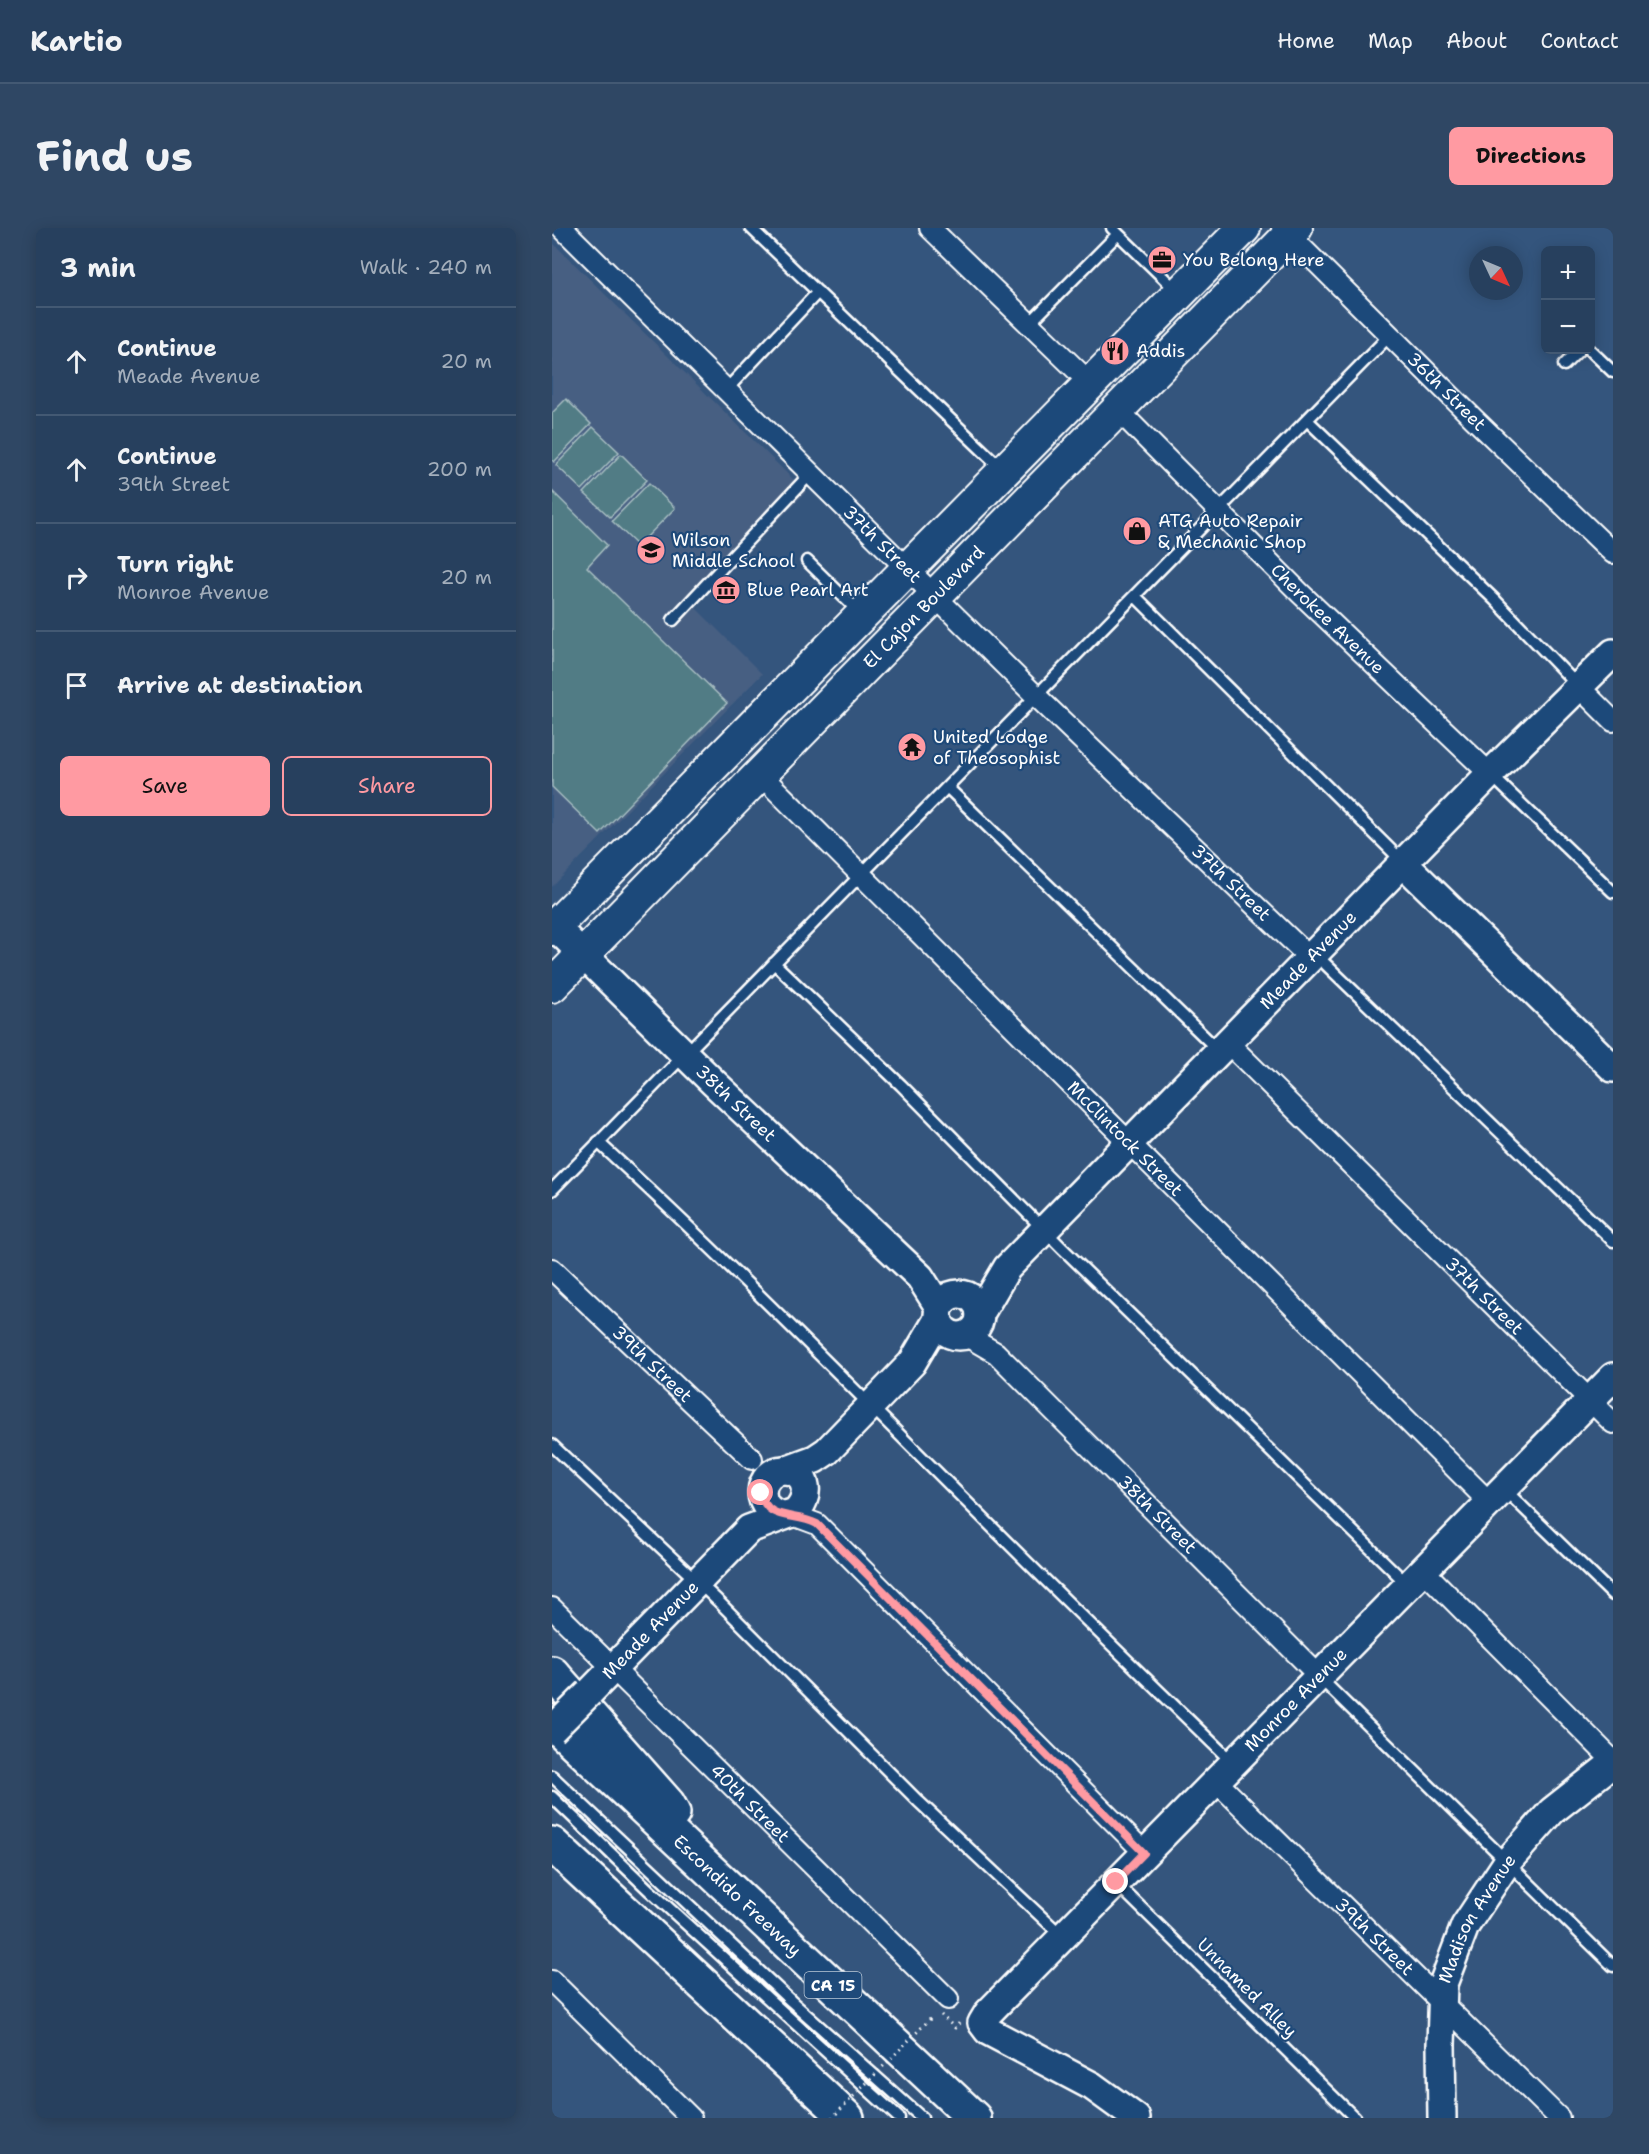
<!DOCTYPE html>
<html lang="en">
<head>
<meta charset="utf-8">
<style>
  body { margin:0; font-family:"Shantell Sans",sans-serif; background:#2f4764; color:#f1f3f6 }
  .controls { position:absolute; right:18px; top:18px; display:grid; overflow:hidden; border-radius:9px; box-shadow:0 3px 15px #0003 }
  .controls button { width:54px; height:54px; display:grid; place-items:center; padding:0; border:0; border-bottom:2px solid #435973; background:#27405e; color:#f1f3f6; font:30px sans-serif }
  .compass { position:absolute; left:917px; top:18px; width:54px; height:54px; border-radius:50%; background:#27405e; box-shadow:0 3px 15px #0003; rotate:134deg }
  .stop { position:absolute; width:18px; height:18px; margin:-14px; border:4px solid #ff9aa2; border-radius:50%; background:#fff }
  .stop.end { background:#ff9aa2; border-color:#fff; box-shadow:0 2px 6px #0008 }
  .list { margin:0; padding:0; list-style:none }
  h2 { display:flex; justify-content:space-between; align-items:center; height:78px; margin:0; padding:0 24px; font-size:26px }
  h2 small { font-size:20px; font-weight:400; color:#a4afbc }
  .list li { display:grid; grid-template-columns:39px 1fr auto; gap:18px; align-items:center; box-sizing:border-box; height:108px; padding:0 24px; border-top:2px solid #435973 }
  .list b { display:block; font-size:22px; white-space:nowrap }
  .list p { margin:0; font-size:20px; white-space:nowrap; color:#a4afbc }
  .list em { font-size:20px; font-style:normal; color:#a4afbc }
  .actions { display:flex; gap:12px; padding:18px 24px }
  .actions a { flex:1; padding:14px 0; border:2px solid #ff9aa2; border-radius:9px; text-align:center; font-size:21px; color:#ff9aa2 }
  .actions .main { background:#ff9aa2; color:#111 }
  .icon { flex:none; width:33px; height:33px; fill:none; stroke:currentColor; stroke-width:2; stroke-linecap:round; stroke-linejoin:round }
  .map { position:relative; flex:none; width:1061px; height:1890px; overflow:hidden; border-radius:9px }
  header { display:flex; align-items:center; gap:36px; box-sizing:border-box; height:84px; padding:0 30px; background:#27405e; border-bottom:2px solid #435973 }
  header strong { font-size:28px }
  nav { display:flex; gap:33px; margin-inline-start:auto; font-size:21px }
  .intro { display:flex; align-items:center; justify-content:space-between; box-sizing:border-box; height:144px; padding:0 36px }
  h1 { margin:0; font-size:42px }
  .button { padding:15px 27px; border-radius:9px; background:#ff9aa2; color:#111; font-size:21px; font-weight:700 }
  main { display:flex; gap:36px; padding:0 36px }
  aside { flex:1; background:#27405e; border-radius:9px; box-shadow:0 3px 15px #0003 }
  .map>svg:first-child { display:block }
  .built { fill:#465f82 }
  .green { fill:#517c85; stroke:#a8bec2; stroke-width:1.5 }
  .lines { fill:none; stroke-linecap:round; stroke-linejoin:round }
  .lane-casing { stroke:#fff; stroke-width:15 }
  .street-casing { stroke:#fff; stroke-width:24 }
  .secondary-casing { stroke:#fff; stroke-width:32 }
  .primary-casing { stroke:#fff; stroke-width:36 }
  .highway-casing { stroke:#fff; stroke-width:38 }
  .path { stroke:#fff; stroke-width:3; stroke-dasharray:1.5 4.5; stroke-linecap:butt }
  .lane { stroke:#1f4a7a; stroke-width:10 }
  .street { stroke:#1f4a7a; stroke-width:20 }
  .secondary { stroke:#1f4a7a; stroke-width:27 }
  .primary { stroke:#1f4a7a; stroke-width:32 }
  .highway { stroke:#1f4a7a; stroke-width:33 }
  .secondary-bridge-casing { stroke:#fff; stroke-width:32; stroke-linecap:butt }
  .path-bridge { stroke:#fff; stroke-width:3; stroke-dasharray:1.5 4.5; stroke-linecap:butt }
  .secondary-bridge { stroke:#1f4a7a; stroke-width:27 }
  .route { stroke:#ff9aa2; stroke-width:8 }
  .labels { text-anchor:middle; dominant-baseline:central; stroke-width:4.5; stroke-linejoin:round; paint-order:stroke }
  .shield { fill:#1f4a7a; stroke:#bcc9d7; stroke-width:1.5 }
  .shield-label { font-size:16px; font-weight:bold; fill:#fff }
  .poi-label { font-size:18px; fill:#fff; stroke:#1f4a7a; text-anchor:start }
  .street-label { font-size:18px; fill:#fff; stroke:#1f4a7a }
</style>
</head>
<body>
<header>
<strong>Kartio</strong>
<nav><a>Home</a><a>Map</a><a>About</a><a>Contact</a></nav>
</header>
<div class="intro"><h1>Find us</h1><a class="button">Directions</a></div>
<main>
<aside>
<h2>3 min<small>Walk · 240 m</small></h2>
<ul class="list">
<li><svg class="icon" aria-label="ahead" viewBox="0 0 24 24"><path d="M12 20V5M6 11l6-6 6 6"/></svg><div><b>Continue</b><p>Meade Avenue</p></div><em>20 m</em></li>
<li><svg class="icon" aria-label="ahead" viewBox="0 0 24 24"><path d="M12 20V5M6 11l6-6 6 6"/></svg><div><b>Continue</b><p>39th Street</p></div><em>200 m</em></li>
<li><svg class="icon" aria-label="right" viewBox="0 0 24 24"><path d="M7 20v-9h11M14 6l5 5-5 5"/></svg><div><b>Turn right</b><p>Monroe Avenue</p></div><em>20 m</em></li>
<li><svg class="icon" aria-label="arrive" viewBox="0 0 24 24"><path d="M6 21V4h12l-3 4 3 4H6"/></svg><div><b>Arrive at destination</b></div></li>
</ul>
<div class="actions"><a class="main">Save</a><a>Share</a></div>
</aside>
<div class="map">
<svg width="1061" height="1890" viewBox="0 0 1061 1890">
  <rect width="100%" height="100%" fill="#34557d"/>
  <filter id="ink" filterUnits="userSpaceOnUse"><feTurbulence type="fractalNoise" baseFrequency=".0167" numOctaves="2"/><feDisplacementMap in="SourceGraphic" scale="12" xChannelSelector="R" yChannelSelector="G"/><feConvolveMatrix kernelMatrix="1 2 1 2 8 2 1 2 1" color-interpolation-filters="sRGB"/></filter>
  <g filter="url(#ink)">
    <!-- built -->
    <path class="built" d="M0,14l254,250 -112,114 68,68 -210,213z"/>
    <!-- green -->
    <path class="green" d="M14,171l25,25 -37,38 -2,-2v-47z
      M41,199l26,25 -37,38 -26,-25z
      M69,226l26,26 -37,37 -26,-24z
      M97,255l26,25 -37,38 -26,-25z
      M0,263l55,54 -20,22 140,136 -127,131 -48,-47z"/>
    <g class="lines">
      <!-- lane casing -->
      <g class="lane-casing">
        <path id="lane" d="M199,0l251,241
          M560,0l67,65
          M477,96l89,-90
          M1038,122l23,22
          M1012,137l15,-15
          M175,161l91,-97
          M755,192l188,180 84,87
          M255,333l54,53
          M583,368l268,266
          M121,392l138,-147
          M938,546l123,118
          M395,559l271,263
          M763,726l298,287
          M222,735l127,122 161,163 346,337
          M46,914c139,127 269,261 402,393 77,77 155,152 233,228
          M0,962l838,-855
          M0,1217l165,155 201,201 144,135
          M952,1261l109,106
          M767,1449l294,289
          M0,1548l239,225 131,117
          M0,1569l98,94 249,227
          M564,1655l239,235"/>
      </g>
      <!-- street casing -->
      <g class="street-casing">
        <g id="street">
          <path id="s1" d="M10,0l474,468 274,262"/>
          <path d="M378,0l160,155"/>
          <path id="s2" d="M730,0l192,191 139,134"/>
          <path id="s3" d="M566,182l182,183 190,181"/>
          <path d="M1027,459l34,34"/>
          <path id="s4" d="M208,546l730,729"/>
          <path id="s5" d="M676,815l385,380"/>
          <path id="s6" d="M0,1041l200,190"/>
          <path id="s7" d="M413,1107l31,18 323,323"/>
          <path d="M235,1287l11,2 19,7 328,329"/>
          <path d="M872,1343l189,190"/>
          <path id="s8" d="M0,1380l396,391"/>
          <path id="s9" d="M664,1553l343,337"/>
          <path d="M0,1753l139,137"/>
        </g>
      </g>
      <!-- secondary casing -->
      <g class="secondary-casing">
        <g id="secondary">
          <path d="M851,635l210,205"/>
          <path id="s10" d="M2,698l159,156 207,195 19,30"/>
          <circle cx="407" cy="1087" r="21"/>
          <path id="s11" d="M428,1086l27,-46 483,-494 123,-121"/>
          <path d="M233,1242l30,-11 12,-8 85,-88 26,-44"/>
          <path id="s12" d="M37,1465l160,-164 46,-17c15,-13 15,-40 -9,-42 -30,-2 -34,45 1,45"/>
          <path id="s13" d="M584,1890l-44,-32 -104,-55 -6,-8 6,-10 625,-636"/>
          <path id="s14" d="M890,1890l-1,-73 2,-61 22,-58 43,-65 44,-50 61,-48"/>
        </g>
      </g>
      <!-- primary casing -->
      <g class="primary-casing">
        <g id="primary">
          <path d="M0,701l692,-701"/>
          <path id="s15" d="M0,758l744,-758"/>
        </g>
      </g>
      <!-- highway casing -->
      <g class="highway-casing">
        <g id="highway">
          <path d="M0,1445l116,131 5,9"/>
          <path id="s16" d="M0,1494l422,396"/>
          <path d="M0,1616l295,274"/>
        </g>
      </g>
      <!-- path -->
      <path class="path" d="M389,1787l14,13 5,-6"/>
      <!-- lane -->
      <use href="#lane" class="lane"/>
      <!-- street -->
      <use href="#street" class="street"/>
      <!-- secondary -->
      <use href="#secondary" class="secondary"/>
      <!-- primary -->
      <use href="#primary" class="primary"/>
      <!-- highway -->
      <use href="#highway" class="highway"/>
      <!-- secondary-bridge casing -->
      <g class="secondary-bridge-casing">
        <path id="secondary-bridge" d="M0,1502l37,-37"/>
      </g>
      <!-- path-bridge -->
      <path class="path-bridge" d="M280,1890l100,-101"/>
      <!-- secondary-bridge -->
      <use href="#secondary-bridge" class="secondary-bridge"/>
    </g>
  </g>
  <g class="lines" filter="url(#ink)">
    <!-- route -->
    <path class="route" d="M209,1265c5,29 34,19 56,31l327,329 -28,29"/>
  </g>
  <!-- icons -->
  <defs>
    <g id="office-disc" transform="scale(1.5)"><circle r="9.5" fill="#ff9aa2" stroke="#1f4a7a"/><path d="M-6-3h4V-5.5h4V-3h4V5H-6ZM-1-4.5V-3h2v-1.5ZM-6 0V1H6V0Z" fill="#111"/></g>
    <g id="restaurant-disc" transform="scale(1.5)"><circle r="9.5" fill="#ff9aa2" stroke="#1f4a7a"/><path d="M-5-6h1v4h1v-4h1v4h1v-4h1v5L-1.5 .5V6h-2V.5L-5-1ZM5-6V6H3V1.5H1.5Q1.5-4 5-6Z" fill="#111"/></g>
    <g id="shop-disc" transform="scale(1.5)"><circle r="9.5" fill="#ff9aa2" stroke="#1f4a7a"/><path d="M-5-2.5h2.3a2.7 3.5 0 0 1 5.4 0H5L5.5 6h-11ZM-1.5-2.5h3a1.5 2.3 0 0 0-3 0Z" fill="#111"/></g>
    <g id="school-disc" transform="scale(1.5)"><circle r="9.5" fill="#ff9aa2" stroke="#1f4a7a"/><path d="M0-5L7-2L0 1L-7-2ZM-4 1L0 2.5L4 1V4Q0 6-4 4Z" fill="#111"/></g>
    <g id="museum-disc" transform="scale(1.5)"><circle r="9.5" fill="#ff9aa2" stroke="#1f4a7a"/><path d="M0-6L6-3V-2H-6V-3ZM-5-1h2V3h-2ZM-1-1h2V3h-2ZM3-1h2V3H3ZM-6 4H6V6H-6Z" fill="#111"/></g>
    <g id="temple-disc" transform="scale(1.5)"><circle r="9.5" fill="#ff9aa2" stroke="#1f4a7a"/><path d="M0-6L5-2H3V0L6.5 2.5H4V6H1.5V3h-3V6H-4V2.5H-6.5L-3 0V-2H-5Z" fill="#111"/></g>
  </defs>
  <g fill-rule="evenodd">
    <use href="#office-disc" x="610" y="32"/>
    <use href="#restaurant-disc" x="563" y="123"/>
    <use href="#shop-disc" x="585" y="303"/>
    <use href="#school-disc" x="99" y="322"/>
    <use href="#museum-disc" x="174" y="362"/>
    <use href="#temple-disc" x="360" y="519"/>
  </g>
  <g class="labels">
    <!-- shield labels -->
    <rect class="shield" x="252.5" y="1744" width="57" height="26" rx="4.5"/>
    <g class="shield-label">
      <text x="281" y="1757">CA 15</text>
    </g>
    <!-- poi labels -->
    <g class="poi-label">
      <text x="631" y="32">You Belong Here</text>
      <text x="584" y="123">Addis</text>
      <text x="606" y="293">ATG Auto Repair<tspan x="606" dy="21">&amp; Mechanic Shop</tspan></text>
      <text x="120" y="312">Wilson<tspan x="120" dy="21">Middle School</tspan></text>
      <text x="195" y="362">Blue Pearl Art</text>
      <text x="381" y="509">United Lodge<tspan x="381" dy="21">of Theosophist</tspan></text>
    </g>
    <!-- street labels -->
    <g class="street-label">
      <text stroke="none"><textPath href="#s2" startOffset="232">36th Street</textPath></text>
      <text stroke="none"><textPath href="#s1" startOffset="450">37th Street</textPath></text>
      <text stroke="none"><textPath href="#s15" startOffset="531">El Cajon Boulevard</textPath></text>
      <text stroke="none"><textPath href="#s3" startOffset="296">Cherokee Avenue</textPath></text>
      <text stroke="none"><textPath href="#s1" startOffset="936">37th Street</textPath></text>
      <text stroke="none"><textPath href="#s11" startOffset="484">Meade Avenue</textPath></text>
      <text stroke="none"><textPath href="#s10" startOffset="254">38th Street</textPath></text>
      <text stroke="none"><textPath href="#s4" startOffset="516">McClintock Street</textPath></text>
      <text stroke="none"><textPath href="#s5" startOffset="360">37th Street</textPath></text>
      <text stroke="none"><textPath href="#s6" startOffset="138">39th Street</textPath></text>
      <text stroke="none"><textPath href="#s7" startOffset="264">38th Street</textPath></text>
      <text stroke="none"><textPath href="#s12" startOffset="88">Meade Avenue</textPath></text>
      <text stroke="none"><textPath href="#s13" startOffset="633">Monroe Avenue</textPath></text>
      <text stroke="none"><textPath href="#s8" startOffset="278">40th Street</textPath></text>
      <text stroke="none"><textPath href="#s16" startOffset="254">Escondido Freeway</textPath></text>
      <text stroke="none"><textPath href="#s14" startOffset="208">Madison Avenue</textPath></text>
      <text stroke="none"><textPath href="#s9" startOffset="222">39th Street</textPath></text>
      <text transform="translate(695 1760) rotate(45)">Unnamed Alley</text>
    </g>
  </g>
</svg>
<div class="controls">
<button>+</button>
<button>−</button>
</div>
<svg class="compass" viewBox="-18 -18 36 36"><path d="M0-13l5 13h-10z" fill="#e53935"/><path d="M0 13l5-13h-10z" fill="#a4afbc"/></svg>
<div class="stop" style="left:209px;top:1265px"></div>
<div class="stop end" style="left:564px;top:1654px"></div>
</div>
</main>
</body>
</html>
